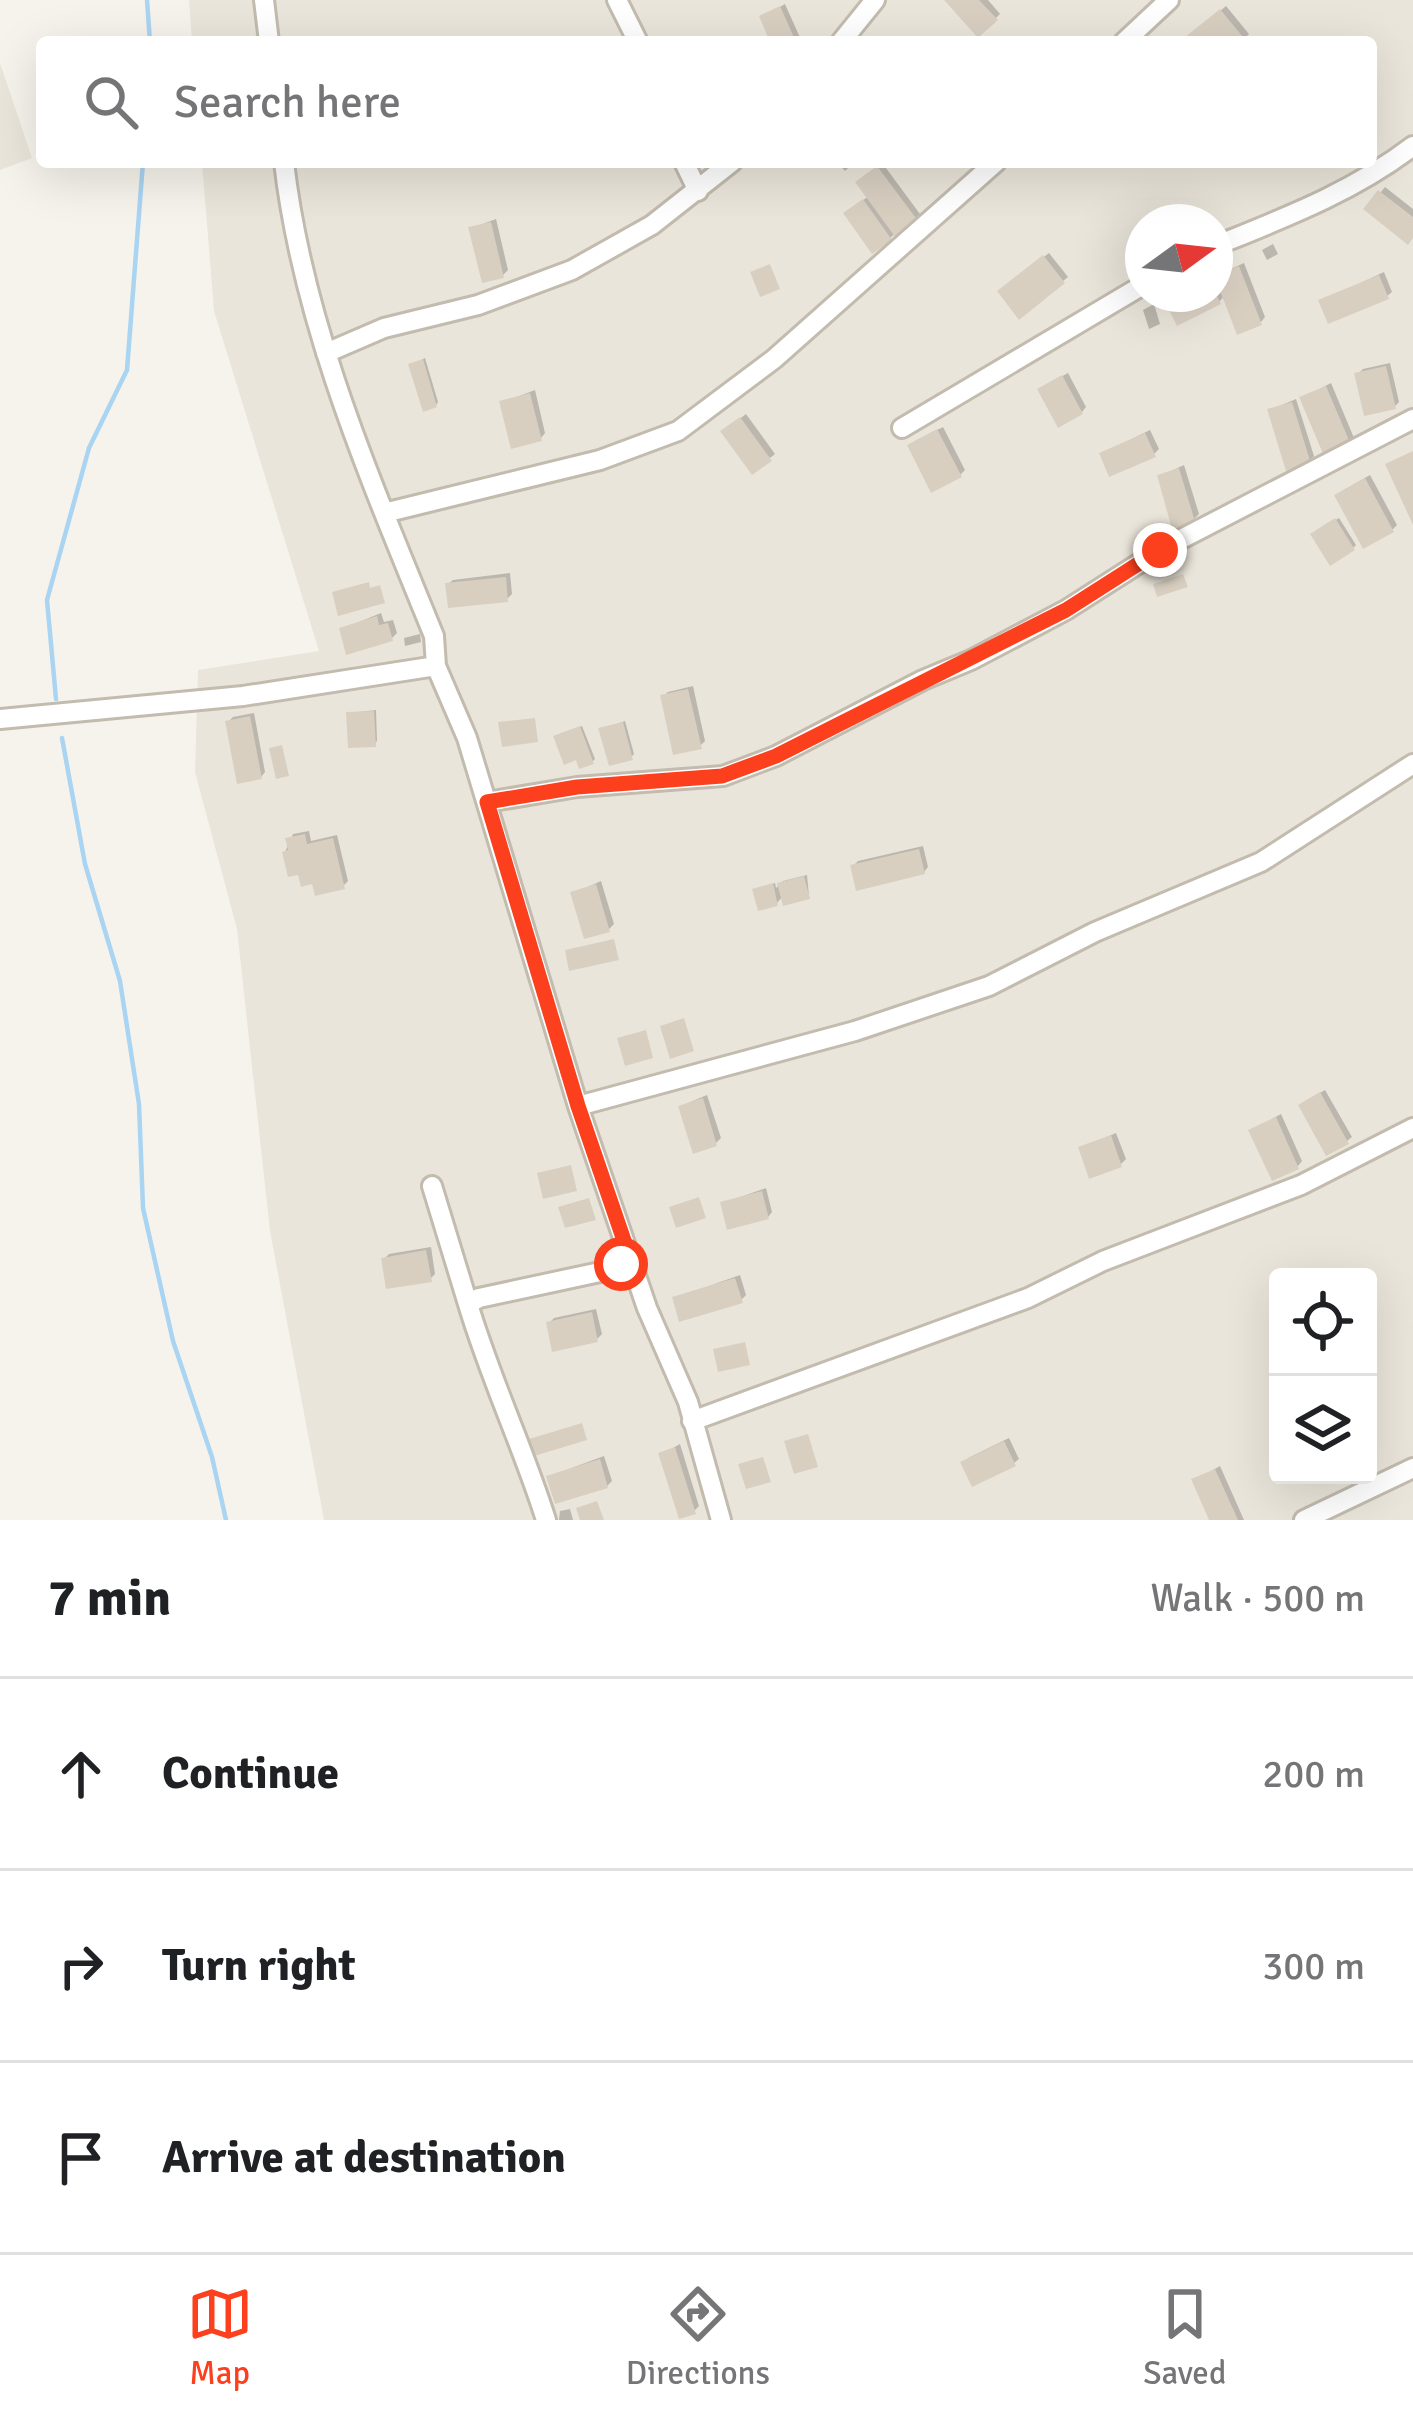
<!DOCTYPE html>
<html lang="en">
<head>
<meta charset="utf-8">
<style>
  body { margin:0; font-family:Signika,sans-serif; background:#f2f2f2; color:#202124 }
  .controls { position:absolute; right:36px; bottom:36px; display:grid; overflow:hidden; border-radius:12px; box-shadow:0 12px 48px #0002 }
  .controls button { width:108px; height:108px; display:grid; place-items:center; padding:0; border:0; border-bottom:3px solid #e0e0e0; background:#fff; color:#202124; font:60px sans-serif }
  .compass { position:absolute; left:1125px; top:204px; width:108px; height:108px; border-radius:50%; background:#fff; box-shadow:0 12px 48px #0002; rotate:75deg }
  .stop { position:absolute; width:36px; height:36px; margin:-27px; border:9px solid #fc3f1d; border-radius:50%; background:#fff }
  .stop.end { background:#fc3f1d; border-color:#fff; box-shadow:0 3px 12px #0008 }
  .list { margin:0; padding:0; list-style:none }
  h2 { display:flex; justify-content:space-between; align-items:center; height:156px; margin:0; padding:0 48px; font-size:51px }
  h2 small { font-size:39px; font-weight:400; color:#757577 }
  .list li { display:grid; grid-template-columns:78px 1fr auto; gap:36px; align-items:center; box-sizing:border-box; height:192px; padding:0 48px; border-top:3px solid #e0e0e0 }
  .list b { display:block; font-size:45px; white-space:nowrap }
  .list em { font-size:39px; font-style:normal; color:#757577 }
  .icon { flex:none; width:66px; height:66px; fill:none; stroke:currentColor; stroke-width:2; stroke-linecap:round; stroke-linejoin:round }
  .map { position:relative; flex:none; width:1413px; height:1520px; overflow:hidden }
  .search { position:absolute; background:#fff; box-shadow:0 12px 48px #0002; left:36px; right:36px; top:36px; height:132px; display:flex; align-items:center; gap:30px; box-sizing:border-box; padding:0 42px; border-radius:12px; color:#757577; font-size:45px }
  .sheet { height:732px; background:#fff }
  nav { display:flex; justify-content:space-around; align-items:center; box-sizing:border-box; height:168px; border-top:3px solid #e0e0e0; background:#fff; font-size:33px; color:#757577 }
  nav a { display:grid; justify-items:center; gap:6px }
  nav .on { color:#fc3f1d }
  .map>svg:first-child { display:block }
  .residential { fill:#eae5da; fill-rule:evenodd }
  .shadow { fill:#0003 }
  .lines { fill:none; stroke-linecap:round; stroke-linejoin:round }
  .stream { stroke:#a9d4f2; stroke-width:4.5 }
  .building { fill:#d8cfc1 }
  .minor-casing { stroke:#c2bbae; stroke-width:24 }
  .minor { stroke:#fff; stroke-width:18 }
  .route { stroke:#fc3f1d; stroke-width:15 }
</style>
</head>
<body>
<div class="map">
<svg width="1413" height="1520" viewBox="0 0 1413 1520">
  <rect width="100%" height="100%" fill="#f6f3ec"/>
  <!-- residential -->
  <path class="residential" d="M189,0h1224v1520h-1089l-54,-289 -33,-302 -42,-157 3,-102 121,-19 -105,-340 -12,-149h1169v-120h-1179zM1143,222h72v72h-72zM1278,1277h90v198h-90z
    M0,63l32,95 -32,12z"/>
  <!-- shadow -->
  <path class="shadow" d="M948,0h40l12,14 -21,20z
    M785,4l17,38h-29l-11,-25z
    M1226,6l23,28 -8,8h-58z
    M837,162h17l-9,9z
    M883,164l37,50 -30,24 -39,-29 18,-13 -5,-18z
    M1385,187l28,22v26l-46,-26z
    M496,219l12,51 -5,5 -31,-47z
    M1273,244l5,10 -11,6 -5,-10z
    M1049,253l19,24 -5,4 -58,6z
    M1244,263l21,54 -4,5 -36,-27 -6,7 -48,-8h44v-15l3,7 12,-9 -2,-4 5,-5z
    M1384,272l8,20 -5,4 -65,5z
    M1154,304l6,20 -11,5 -6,-19z
    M425,358l13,44 -2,3 -25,-40z
    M1390,363l9,39 -5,5 -36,-33 5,-5z
    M1068,373l18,34 -4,5 -36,-27z
    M1331,383l23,55 -5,4 -47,-44z
    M535,390l10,43 -4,5 -38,-36z
    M1296,399l18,57 -5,5 -39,-51z
    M746,414l29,40 -5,4 -41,-31z
    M943,427l22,43 -5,5 -45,-34z
    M1150,430l9,19 -5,5 -51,-1z
    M1184,465l15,49 -5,5 -34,-43z
    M1370,475l27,50 -5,5 -50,-39z
    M1339,518l17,27 -3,3 -37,-16z
    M510,573l2,21 -5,5 -59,-15 5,-4z
    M381,613l3,9 9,-2 4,13 -5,5 -50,-9z
    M420,634l1,8 -16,4 -1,-8z
    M693,686l12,55 -5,5 -37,-50 5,-4z
    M376,710l1,31 -3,3 -25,-31z
    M254,713l11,59 -4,5 -33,-55 5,-5z
    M625,721l9,33 -3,3 -29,-28z
    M582,726l13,33 -3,3 -33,-28z
    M309,831l2,10 26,-6 11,46 -5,5 -29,-6 -29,-28 8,-18z
    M923,846l5,21 -4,5 -71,-6 5,-5z
    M807,875l2,21h-26l-6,7 -21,-13 19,-7 1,5 7,-7z
    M601,881l13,43 -5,5 -35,-36z
    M1325,1090l27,47 -5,4 -41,-40z
    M707,1095l14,43 -5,5 -35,-37z
    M1281,1114l21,47 -4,5 -46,-36z
    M1116,1133l10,26 -5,5 -40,-16z
    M766,1188l6,24 -4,5 -45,-14z
    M431,1247l4,27 -5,5 -46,-20 5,-5z
    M740,1275l6,20 -5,5 -66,-2z
    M596,1309l6,25 -5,5 -48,-16 5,-5z
    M1009,1438l10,21 -5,4 -46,-5z
    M680,1444l19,62 -5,5 -32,-57z
    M604,1456l8,25 -5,5 -57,-10z
    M1220,1466l24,54h-31l-18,-40z
    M570,1509l3,11h-14l1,-9z"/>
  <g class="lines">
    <!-- stream -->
    <path class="stream" d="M147,0l3,42
      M56,699l-9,-99 42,-152 38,-78 16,-208
      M62,738l23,126 35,117 19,123 4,104 30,133 39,116 14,63"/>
  </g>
  <!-- building -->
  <path class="building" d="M944,0h35l19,20 -20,18z
    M780,6l16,36h-26l-11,-26z
    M1220,9l27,33h-68z
    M877,166l41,55 -22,17 -41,-56z
    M1378,190l35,27v21l-5,7 -45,-36z
    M863,199l29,41 -20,14 -29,-41z
    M491,222l13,56 -22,5 -14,-56z
    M1043,255l22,28 -46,37 -22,-29z
    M770,264l10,25 -20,8 -10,-25z
    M1239,266l23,59 -25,10 -20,-52 10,-4 -3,-7z
    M1379,275l10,24 -61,25 -10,-24z
    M1171,294h45l5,10 -44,22 -14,-28z
    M423,359l14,48 -14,5 -15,-48z
    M1386,366l10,43 -32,7 -10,-43z
    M1062,375l21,39 -25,14 -21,-39z
    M1326,386l25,59 -27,11 -25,-59z
    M530,393l12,48 -31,8 -12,-48z
    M1292,402l19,62 -25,7 -19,-62z
    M740,417l32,44 -20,14 -32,-44z
    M937,429l25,48 -31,16 -24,-48z
    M1145,433l11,24 -47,20 -10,-24z
    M1413,451v74l-28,-61z
    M1179,468l16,54 -23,7 -15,-54z
    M1365,478l29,54 -31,17 -29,-54z
    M1335,518l20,32 -25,16 -20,-32z
    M1183,574l5,13 -31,10 -4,-13z
    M506,577l2,25 -60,6 -3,-25z
    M369,582l1,6 10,-3 5,18 -47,13 -6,-24z
    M377,616l2,9 9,-2 5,18 -47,14 -7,-27z
    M688,689l14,60 -29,6 -13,-60z
    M374,711l2,36 -28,1 -2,-36z
    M250,716l12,63 -25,5 -12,-63z
    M535,718l3,24 -36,5 -4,-25z
    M623,722l10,38 -24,6 -11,-38z
    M580,726l14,38 -15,5 -3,-9 -12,5 -11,-29z
    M282,745l7,31 -13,3 -7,-31z
    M305,834l2,10 26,-6 12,51 -30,7 -3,-12 -11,3 -3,-12 -10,2 -6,-25 6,-2 -3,-12z
    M919,849l6,25 -69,17 -6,-26z
    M804,876l6,23 -27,7 -6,-23z
    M773,883l5,23 -20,5 -6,-22z
    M596,884l14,48 -26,7 -14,-47z
    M614,939l5,21 -50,11 -4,-21z
    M684,1018l10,33 -24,8 -10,-33z
    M646,1030l7,28 -28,8 -8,-28z
    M1320,1092l29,52 -23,12 -28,-51z
    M703,1098l14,48 -24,8 -15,-48z
    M1276,1117l23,52 -27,12 -24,-51z
    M1111,1135l11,32 -33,12 -11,-32z
    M571,1165l6,26 -34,8 -6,-26z
    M762,1191l7,28 -42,11 -7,-28z
    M699,1197l7,21 -30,10 -7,-21z
    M589,1198l7,22 -31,8 -7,-21z
    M426,1250l6,32 -46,7 -5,-31z
    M735,1278l8,25 -64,19 -7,-25z
    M592,1312l6,30 -46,10 -6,-30z
    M745,1342l5,23 -32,7 -5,-23z
    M582,1423l5,17 -53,16 -5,-17z
    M808,1434l10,33 -24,7 -10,-33z
    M1004,1441l12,25 -44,21 -12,-25z
    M675,1447l21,67 -17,5 -21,-66z
    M763,1457l8,25 -25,7 -8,-25z
    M600,1459l8,29 -53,16 -9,-28z
    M1215,1469l23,51h-29l-18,-41z
    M597,1501l7,19h-24l-4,-12z"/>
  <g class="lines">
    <!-- minor casing -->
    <g class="minor-casing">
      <path id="minor" d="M264,0l5,42
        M617,0l21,42
        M841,42l34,-42
        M1124,42l45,-42
        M284,162c19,165 88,321 150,474l2,30 31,72 111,368 69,202 41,94 33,118
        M684,162l14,29
        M1215,246c69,-28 138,-54 198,-100
        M326,353l58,-25 94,-23 94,-35 80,-45 80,-63
        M902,428l241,-143
        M384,513l216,-53 78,-29 96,-72 222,-197
        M0,719l243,-23 193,-30
        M487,802l90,-15 146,-11 53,-20 147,-76 48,-20 95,-50 94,-60 253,-131
        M578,1106l277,-75 134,-45 106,-54 166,-70 152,-98
        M432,1186l36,118
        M692,1421l336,-123 75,-37 198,-76 112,-57
        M546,1520c-23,-73 -56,-142 -78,-216l11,-6 121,-26 31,-11
        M1304,1520l109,-52"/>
    </g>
    <!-- minor -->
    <use href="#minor" class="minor"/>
  </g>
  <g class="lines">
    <!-- route -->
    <path class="route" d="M621,1264l10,-3 -53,-155 -91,-304 90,-15 145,-11 54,-20 290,-146 94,-60"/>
  </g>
</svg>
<div class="controls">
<button><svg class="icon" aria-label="locate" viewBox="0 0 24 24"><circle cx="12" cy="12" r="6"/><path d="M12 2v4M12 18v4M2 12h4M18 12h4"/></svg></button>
<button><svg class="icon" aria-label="layers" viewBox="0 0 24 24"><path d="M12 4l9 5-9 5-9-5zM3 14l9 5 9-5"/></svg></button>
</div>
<svg class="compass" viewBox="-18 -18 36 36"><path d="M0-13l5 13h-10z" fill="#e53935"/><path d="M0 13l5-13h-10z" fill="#757577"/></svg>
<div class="stop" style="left:621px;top:1264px"></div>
<div class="stop end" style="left:1160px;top:550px"></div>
<div class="search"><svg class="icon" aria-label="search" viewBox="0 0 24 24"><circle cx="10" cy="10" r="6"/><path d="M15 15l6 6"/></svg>Search here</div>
</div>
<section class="sheet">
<h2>7 min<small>Walk · 500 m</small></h2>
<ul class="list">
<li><svg class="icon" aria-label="ahead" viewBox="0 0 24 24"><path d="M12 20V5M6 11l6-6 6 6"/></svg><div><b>Continue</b></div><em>200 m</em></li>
<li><svg class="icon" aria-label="right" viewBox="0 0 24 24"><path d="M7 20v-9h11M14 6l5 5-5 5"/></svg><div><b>Turn right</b></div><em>300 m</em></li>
<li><svg class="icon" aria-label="arrive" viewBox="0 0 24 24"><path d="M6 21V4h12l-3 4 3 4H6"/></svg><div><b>Arrive at destination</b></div></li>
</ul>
</section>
<nav>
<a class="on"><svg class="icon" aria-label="map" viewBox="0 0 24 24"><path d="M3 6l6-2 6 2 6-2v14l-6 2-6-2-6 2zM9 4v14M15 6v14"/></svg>Map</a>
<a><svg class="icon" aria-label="directions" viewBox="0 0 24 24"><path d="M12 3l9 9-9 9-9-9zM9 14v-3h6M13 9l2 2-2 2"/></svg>Directions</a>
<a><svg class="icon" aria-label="saved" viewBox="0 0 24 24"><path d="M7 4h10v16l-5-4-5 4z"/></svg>Saved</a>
</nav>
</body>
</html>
